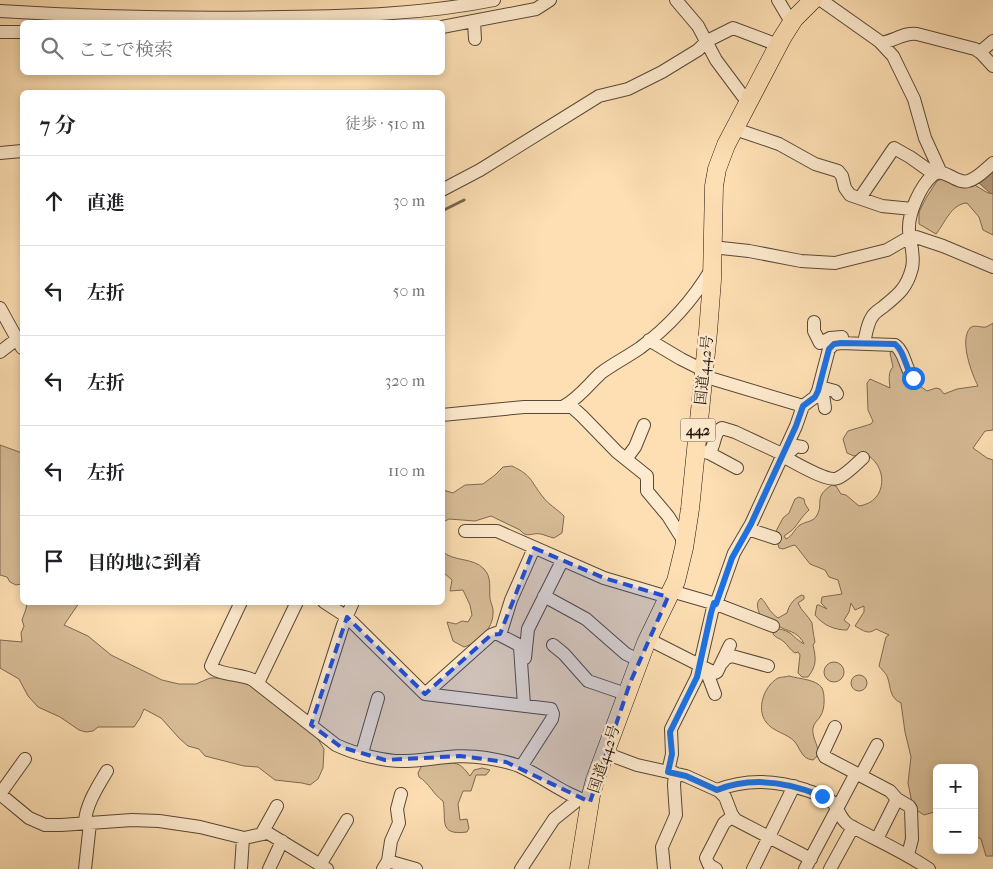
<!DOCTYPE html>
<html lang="ja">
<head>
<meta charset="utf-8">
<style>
  body { margin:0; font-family:"IM FELL French Canon","Noto Serif JP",serif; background:#f6f6f6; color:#202124 }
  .controls { position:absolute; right:15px; bottom:15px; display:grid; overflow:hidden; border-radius:8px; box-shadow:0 2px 8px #0003 }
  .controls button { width:45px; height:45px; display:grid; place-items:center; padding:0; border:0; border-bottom:1px solid #e0e0e0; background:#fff; color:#202124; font:25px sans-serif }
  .stop { position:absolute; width:15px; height:15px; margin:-11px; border:4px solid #1a73e8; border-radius:50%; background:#fff }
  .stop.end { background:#1a73e8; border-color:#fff; box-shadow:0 1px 5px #0008 }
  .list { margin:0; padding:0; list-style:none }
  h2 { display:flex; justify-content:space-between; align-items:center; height:65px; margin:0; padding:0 20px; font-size:21px }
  h2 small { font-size:16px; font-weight:400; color:#757577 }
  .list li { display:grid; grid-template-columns:32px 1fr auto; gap:15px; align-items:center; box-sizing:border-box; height:90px; padding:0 20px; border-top:1px solid #e0e0e0 }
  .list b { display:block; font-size:19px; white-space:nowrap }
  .list em { font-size:16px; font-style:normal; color:#757577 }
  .icon { flex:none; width:28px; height:28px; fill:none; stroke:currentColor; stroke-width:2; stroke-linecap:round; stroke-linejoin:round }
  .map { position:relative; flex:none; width:993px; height:869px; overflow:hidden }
  .search { position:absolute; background:#fff; box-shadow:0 2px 8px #0003; left:20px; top:20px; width:425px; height:55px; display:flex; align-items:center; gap:12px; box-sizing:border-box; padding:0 18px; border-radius:8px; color:#757577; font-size:19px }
  .panel { position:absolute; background:#fff; box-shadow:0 2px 8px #0003; left:20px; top:90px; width:425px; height:515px; border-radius:8px }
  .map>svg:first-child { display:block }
  .green { fill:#d8bd97; stroke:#7c6a52 }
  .water { fill:#b29b7a; stroke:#78664e }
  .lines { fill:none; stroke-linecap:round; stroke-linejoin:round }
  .stream { stroke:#78664e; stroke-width:3 }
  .minor-casing { stroke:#584836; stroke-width:14 }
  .highway-casing { stroke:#21160c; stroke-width:19 }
  .minor { stroke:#feeace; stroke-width:12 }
  .highway { stroke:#fddfb3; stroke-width:18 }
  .route { stroke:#1a73e8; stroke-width:6 }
  .marked { fill:#1d4ed8; fill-opacity:0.2; stroke:#1d4ed8; stroke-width:4; stroke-dasharray:10 6; stroke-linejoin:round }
  .labels { text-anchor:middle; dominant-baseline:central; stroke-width:5; stroke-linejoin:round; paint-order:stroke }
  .shield { fill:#feeace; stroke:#635646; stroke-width:1 }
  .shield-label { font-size:14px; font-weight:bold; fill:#21160c }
  .street-label { font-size:15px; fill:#21160c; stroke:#feeace }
</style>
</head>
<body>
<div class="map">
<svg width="993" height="869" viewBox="0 0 993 869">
  <rect width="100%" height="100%" fill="#fddfb3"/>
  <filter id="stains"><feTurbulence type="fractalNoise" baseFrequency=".004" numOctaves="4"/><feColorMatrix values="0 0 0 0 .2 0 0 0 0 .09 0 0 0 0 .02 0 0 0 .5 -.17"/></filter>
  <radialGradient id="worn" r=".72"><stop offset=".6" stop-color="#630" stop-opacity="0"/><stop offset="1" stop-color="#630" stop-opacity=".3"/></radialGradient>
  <!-- green -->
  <path class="green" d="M944,178l29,6 15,9h5v42l-10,-5 -4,-13 -12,-14c-16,1 -22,20 -31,31l-17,-10v-12l7,-14 11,-17z
    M993,323v107l-8,1 -12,17 14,10 6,2v396h-7l-5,-17 -7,-4v-67h-37v46l-3,-2 -10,3 -11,-7 -5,-25 3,-26 -6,-25 -4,-29c-11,-5 -10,-14 -13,-24 -1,-5 -6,-9 -9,-13l7,-29 3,-2 -13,-6c-8,6 -12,2 -21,-3l9,-14v-6l-9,4 -4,-7 -2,9 -5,8 6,5 -3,5c-13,0 -24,-5 -32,-15l2,-10h2l8,4 -6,-6 1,-6 20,-3 -4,-14 -9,-3 -4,-7 -15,-6 -14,-18 -2,-1 -11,4 -4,-1 -4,-15 8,-15 6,-5 6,-14 4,-2 5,2 1,5 4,6c-6,5 -10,12 -14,17 -3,4 -7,6 -11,9l2,3c7,-3 8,-10 14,-14 6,-4 14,-3 17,-10 7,-12 -4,-18 15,-30l4,1 5,8 5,1 13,11c29,-4 30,-41 5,-53l-10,3 -7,-3 -4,-14 5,-8 23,-7 2,-3 -5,-11 -1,-27 3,-4 20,9c-1,-8 -2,-16 3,-21l-3,-14 3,-4c2,3 5,7 7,11 6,15 0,17 16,29l4,-3 7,5 9,-3 4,1 4,5 13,-5 21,-3c-6,-12 -19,-45 -8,-58 4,-4 11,0 16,-1 2,-1 6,-3 7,-4z
    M0,445l22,8v133l-1,-2 -5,1 -6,-3 -3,-5 -7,-2z
    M512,466c21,10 18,15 31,31 5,7 14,12 21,19l-2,17 -8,5c-5,-1 -9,-3 -13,-4 -9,-2 -14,5 -21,-4l-29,-14 -16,5 -26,-2 -6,3v-32l10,3 12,-8 18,-1 12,-9 8,-8z
    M442,551c11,11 31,6 42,18 8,8 5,20 6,30 1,5 4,9 3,15 0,14 -15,29 -29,33l-11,-6 -6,-19 9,2 6,-3 6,1 4,-7 -2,-10 -7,-15 -13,1 2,-11 -9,-8z
    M802,595l2,1v3l-6,4c3,8 10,12 14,20 0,1 2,15 3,19l-2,3c3,14 4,20 -5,32h-6l-4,-4 2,-18 -2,-3 -3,1c-5,-3 -7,-8 -12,-12 -4,-3 -7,-3 -10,-7l1,-6c5,1 12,2 16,5 5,4 8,8 14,11 -5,-11 -13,-12 -22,-16 -8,-4 -15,-9 -22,-13 -2,-6 -5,-12 1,-17 7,7 7,13 17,20l9,-5c2,-8 7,-15 15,-18z
    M27,603h52l-15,22 24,11 23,19 51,25 17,4h17l14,-6h16l21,5 11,7 30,26 13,6 14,12 9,15 -1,19 -5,11 -8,6 -8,-2 -27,-3 -17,-13 -14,-1 -39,-10 -6,-7 -11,-3 -9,-8 -18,-20 -17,-9 -4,9 -6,9h-36l-5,4 -7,1 -7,-2 -19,-13 -22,-10 -10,-11 -9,-17 -19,-11v-28l22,2 -1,-9 3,-7 -2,-6 4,-11z
    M824 672a10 10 0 1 1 20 0a10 10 0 1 1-20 0Z
    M851 683a8 8 0 1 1 16 0a8 8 0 1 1-16 0Z
    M789,676c10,3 27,3 33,12 3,6 3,21 -1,27 -2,5 -7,7 -8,13 -2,12 12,24 0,32 -11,-1 -12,-10 -18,-18 -8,-9 -22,-10 -29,-20 -10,-13 -2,-36 12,-44 3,-1 8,-1 11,-2z
    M444,762c15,1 17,2 26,14l4,-6 8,-2 8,2 -4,5h-10l-5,16h-8l-5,13 2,16 7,-1 2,9 -2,4c-30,4 -20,-13 -24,-31 -10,-7 -14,-18 -24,-24l-1,-4 4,-8z"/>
  <!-- water -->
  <path class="water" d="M993,172v22l-3,-1 -11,-10z"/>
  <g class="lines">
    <!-- stream -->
    <path class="stream" d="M442,211l22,-11"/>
    <!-- minor casing -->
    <g class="minor-casing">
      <path id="minor" d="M676,0l22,26 18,34 32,43
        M778,0l13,22
        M821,0l58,41 14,15 21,43 11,39 16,35
        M0,11c94,6 189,8 283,6 71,-1 142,-3 211,-17
        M474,22l1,17
        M442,27l94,-18 14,-9
        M0,32h22
        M881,43c13,-2 24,-11 36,-9l58,15 6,4 12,13
        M980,52l13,-11
        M735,129l44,15 36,20 23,7 4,5 3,12 5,7 32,11 30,3
        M0,153l22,-2
        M442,190l38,-20 119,-74 29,-7 34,-17 36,-22 9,-9 26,-13 45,17
        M860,198l34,-50 16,9 24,17
        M712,247l37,4 52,10 34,2 52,-13 19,-11 10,-2 27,9 50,21
        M0,308l22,40
        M814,322v9l6,12 10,-5 12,-1
        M649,340l32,19 22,11
        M864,343c2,-8 3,-19 8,-26 2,-4 7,-7 11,-10 15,-12 24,-19 29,-39 3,-13 -2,-25 -3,-38 -1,-16 11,-44 24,-55 10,-9 24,10 35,6 9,-2 18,-12 25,-18
        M0,352l17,-13
        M703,376l100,30 12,-9 3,-6 11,-42 5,-5 7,-1 54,2c10,7 10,23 18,33
        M820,387l15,4 2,3
        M822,388l3,20
        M564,406c14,-7 25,-22 37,-33 12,-9 26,-16 39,-25 30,-22 53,-48 72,-80
        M442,415l82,-8h48l10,9 35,36 30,24v15l21,25 17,27
        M704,452l5,1 28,15
        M709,453c7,-8 4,-21 13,-25l13,4 47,22
        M784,457c10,5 44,26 54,21 9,-4 18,-14 25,-20
        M784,457l12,-11 6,1
        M626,459l9,-12 9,-22
        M748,529l27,9
        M465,531h32l107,47 64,19
        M671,591l45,13 57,22
        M544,596l42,23 40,35 13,6
        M241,602l-27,57 -3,7c5,9 32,8 42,14l83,65c19,9 50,17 70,16 29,-1 49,-8 80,-3 11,2 23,4 33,8 25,11 45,29 71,36
        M324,602l23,15 78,77 126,15 2,5 -1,5 -31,48
        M716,604l18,-51 17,-29 45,-98 7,-20
        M500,635l11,-35 23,-52
        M648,639l67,34 2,-1 13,-27
        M553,645l11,9 24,27 38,13
        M525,658l3,-29 34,-68
        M722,663l4,-5 6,-2 36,10
        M706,670l9,24
        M258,683l39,-81
        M425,694l66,-59 5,-2 21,11 3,3 4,58
        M311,725l32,-100 10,-23
        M835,727l-12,26 2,4 65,34 7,8 -20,40
        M362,753l16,-55
        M605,753l32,12 49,11 33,15 6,6 7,18 4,5 75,39
        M25,759l-25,35 29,24 16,7h16l71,-5 27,1 41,6 44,11 24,-5 59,36
        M668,772l4,-18 -1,-25 26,-52 17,-74
        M861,775l16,-30
        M717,790c30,-12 59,-10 89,0 8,3 18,6 25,11 8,6 8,18 18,24 27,15 54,26 80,44
        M897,799l12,7 2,3 1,30 -4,16
        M85,823c0,-17 13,-37 22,-52
        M262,833l15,-27
        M388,861l28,8
        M320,865l27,-45
        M85,869l5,-46
        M241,869l2,-31
        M269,869l13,-28
        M383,869l5,-8 3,-20 8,-18 -2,-14 4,-15
        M521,869l33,-50 25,-20
        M664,869l-2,-22 14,-32 -2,-30 1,-12
        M716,869l-7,-4 -3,-7 18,-35 9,-7
        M753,869l41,-83
        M805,869l51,-96
        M830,869l23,-42"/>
    </g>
    <!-- highway casing -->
    <g class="highway-casing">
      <path id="highway" d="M579,869l12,-74 4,-15 51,-137 30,-62 8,-33 6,-39 18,-177 4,-52 2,-94 3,-17 9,-24 56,-107 12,-19 19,-19"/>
    </g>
    <!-- minor -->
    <use href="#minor" class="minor"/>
    <!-- highway -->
    <use href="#highway" class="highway"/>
  </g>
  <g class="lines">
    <!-- route -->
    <path class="route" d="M822,796c-34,-14 -70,-20 -105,-6l-31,-14 -18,-4 4,-18 -2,-22 27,-55 14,-64 3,-10 2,1 16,-46 19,-34 45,-98 7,-20 12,-9 3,-6 11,-42 5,-5 7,-1 54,1c10,8 10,24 18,34"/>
  </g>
  <!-- marked area -->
  <path class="marked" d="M534,548l70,30 64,19 -38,86 -40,119 -84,-40 -46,-6 -75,4 -44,-13 -30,-22 36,-108 78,77 66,-59 9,-1z"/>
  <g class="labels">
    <!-- shield labels -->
    <rect class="shield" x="680.5" y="418.5" width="35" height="23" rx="4"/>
    <g class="shield-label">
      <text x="698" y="430">442</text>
    </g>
    <!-- street labels -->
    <g class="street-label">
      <text transform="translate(704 370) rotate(-84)">国道442号</text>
      <text transform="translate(604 759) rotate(-72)">国道442号</text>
    </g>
  </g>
  <rect width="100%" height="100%" filter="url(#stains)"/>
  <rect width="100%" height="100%" fill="url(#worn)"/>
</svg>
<div class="controls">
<button>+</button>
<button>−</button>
</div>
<div class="stop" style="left:913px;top:378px"></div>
<div class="stop end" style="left:822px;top:796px"></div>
<div class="search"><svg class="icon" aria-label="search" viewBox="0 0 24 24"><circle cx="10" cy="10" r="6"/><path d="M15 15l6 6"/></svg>ここで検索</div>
<section class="panel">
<h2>7 分<small>徒歩 · 510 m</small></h2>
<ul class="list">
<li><svg class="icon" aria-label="ahead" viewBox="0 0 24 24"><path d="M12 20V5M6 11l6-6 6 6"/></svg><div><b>直進</b></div><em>30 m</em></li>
<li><svg class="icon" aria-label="left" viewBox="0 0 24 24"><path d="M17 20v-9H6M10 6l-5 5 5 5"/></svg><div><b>左折</b></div><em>50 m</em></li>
<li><svg class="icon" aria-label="left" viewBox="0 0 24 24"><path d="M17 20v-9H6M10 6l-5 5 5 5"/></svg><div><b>左折</b></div><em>320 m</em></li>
<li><svg class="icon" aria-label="left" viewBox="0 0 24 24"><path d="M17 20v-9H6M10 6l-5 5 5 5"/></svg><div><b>左折</b></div><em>110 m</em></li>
<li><svg class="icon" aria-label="arrive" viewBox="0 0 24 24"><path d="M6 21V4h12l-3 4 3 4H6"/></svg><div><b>目的地に到着</b></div></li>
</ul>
</section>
</div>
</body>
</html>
